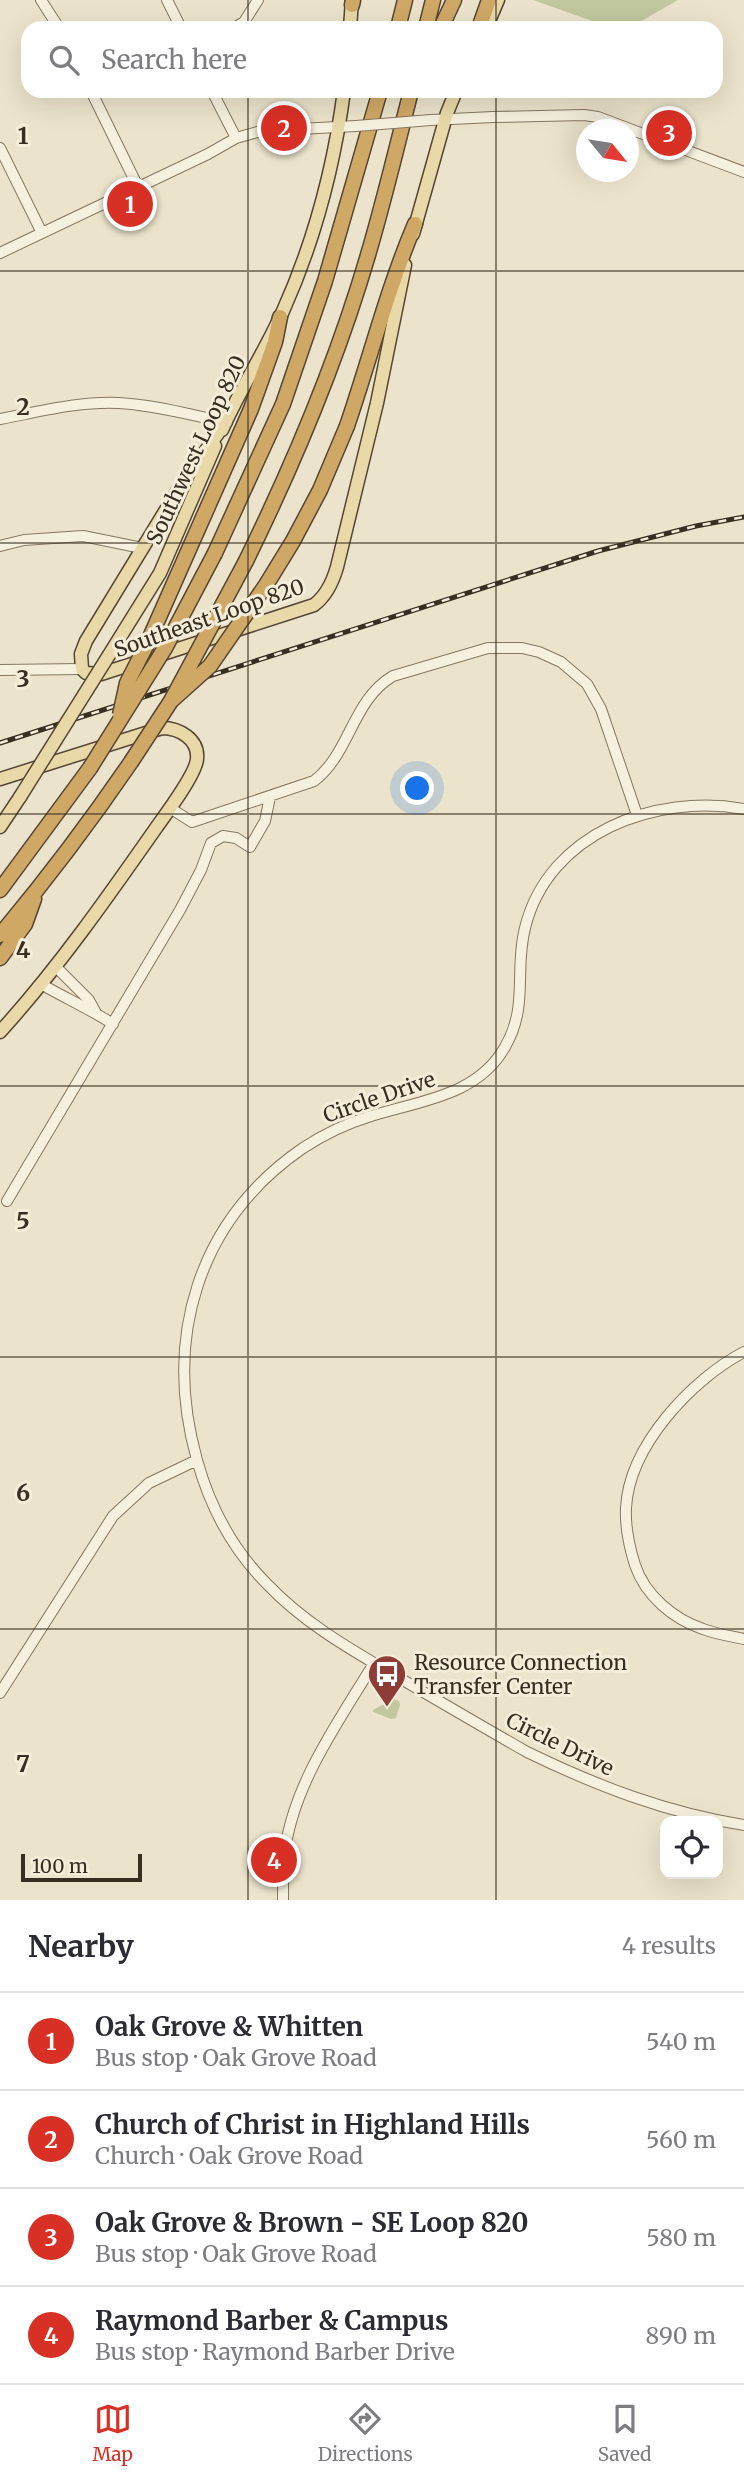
<!DOCTYPE html>
<html lang="en">
<head>
<meta charset="utf-8">
<style>
  body { margin:0; font-family:Merriweather,serif; background:#f2f2f3; color:#2b2b33 }
  .controls { position:absolute; right:21px; bottom:21px; display:grid; overflow:hidden; border-radius:14px; box-shadow:0 7px 28px #0002 }
  .controls button { width:63px; height:63px; display:grid; place-items:center; padding:0; border:0; border-bottom:2px solid #e1e1e2; background:#fff; color:#2b2b33; font:35px sans-serif }
  .compass { position:absolute; left:576px; top:119px; width:63px; height:63px; border-radius:50%; background:#fff; box-shadow:0 7px 28px #0002; rotate:120deg }
  .scale { position:absolute; left:21px; bottom:18px; width:121px; box-sizing:border-box; padding-left:7px; border:4px solid #382f22; border-top:0; font-size:19px; line-height:24px; white-space:nowrap; color:#382f22; -webkit-text-stroke:5px #f3edda; paint-order:stroke }
  .you { position:absolute; left:418px; top:789px; width:24px; height:24px; margin:-18px; border:5px solid #fff; border-radius:50%; background:#1a73e8; box-shadow:0 0 0 10px #1a73e833 }
  .badge { display:grid; place-items:center; width:46px; height:46px; border-radius:50%; background:#d93025; color:#fff; font-size:23px; font-weight:700 }
  .pin { position:absolute; translate:-50% -50%; border:4px solid #fff; box-shadow:0 2px 7px #0006 }
  .list { margin:0; padding:0; list-style:none }
  h2 { display:flex; justify-content:space-between; align-items:center; height:91px; margin:0; padding:0 28px; font-size:30px }
  h2 small { font-size:23px; font-weight:400; color:#7c7c81 }
  .list li { display:grid; grid-template-columns:46px 1fr auto; gap:21px; align-items:center; box-sizing:border-box; height:98px; padding:0 28px; border-top:2px solid #e1e1e2 }
  .list b { display:block; font-size:26px; white-space:nowrap }
  .list p { margin:0; font-size:23px; white-space:nowrap; color:#7c7c81 }
  .list em { font-size:23px; font-style:normal; color:#7c7c81 }
  .icon { flex:none; width:38px; height:38px; fill:none; stroke:currentColor; stroke-width:2; stroke-linecap:round; stroke-linejoin:round }
  .map { position:relative; flex:none; width:744px; height:1900px; overflow:hidden }
  .search { position:absolute; background:#fff; box-shadow:0 7px 28px #0002; left:21px; right:21px; top:21px; height:77px; display:flex; align-items:center; gap:18px; box-sizing:border-box; padding:0 24px; border-radius:21px; color:#7c7c81; font-size:26px }
  .sheet { height:483px; background:#fff }
  nav { display:flex; justify-content:space-around; align-items:center; box-sizing:border-box; height:98px; border-top:2px solid #e1e1e2; background:#fff; font-size:19px; color:#7c7c81 }
  nav a { display:grid; justify-items:center; gap:4px }
  nav .on { color:#d93025 }
  .map>svg:first-child { display:block }
  .green { fill:#c1c89f }
  .lines { fill:none; stroke-linecap:round; stroke-linejoin:round }
  .minor-casing { stroke:#867761; stroke-width:12 }
  .major-casing { stroke:#554534; stroke-width:15 }
  .highway-casing { stroke:#554534; stroke-width:17 }
  .minor { stroke:#f6f0de; stroke-width:10 }
  .major { stroke:#e9d9a8; stroke-width:12 }
  .highway { stroke:#d0a866; stroke-width:14 }
  .rail-casing { stroke:#382f22; stroke-width:5 }
  .rail { stroke:#f3edda; stroke-width:2.5; stroke-dasharray:8; stroke-linecap:butt }
  .minor-bridge-casing { stroke:#867761; stroke-width:12; stroke-linecap:butt }
  .major-bridge-casing { stroke:#554534; stroke-width:15; stroke-linecap:butt }
  .highway-bridge-casing { stroke:#554534; stroke-width:17; stroke-linecap:butt }
  .minor-bridge { stroke:#f6f0de; stroke-width:10 }
  .major-bridge { stroke:#e9d9a8; stroke-width:12 }
  .highway-bridge { stroke:#d0a866; stroke-width:14 }
  .grid { fill:none; stroke:#382f22; stroke-width:2; stroke-opacity:0.55 }
  .labels { text-anchor:middle; dominant-baseline:central; stroke-width:6; stroke-linejoin:round; paint-order:stroke }
  .street-label { font-size:21px; fill:#382f22; stroke:#f3edda }
  .poi-label { font-size:21px; fill:#382f22; stroke:#f3edda; text-anchor:start }
  .grid-label { font-size:23px; text-anchor:middle; font-weight:bold; fill:#382f22; stroke:#f3edda; stroke-width:6; stroke-linejoin:round; paint-order:stroke }
</style>
</head>
<body>
<div class="map">
<svg width="744" height="1900" viewBox="0 0 744 1900">
  <rect width="100%" height="100%" fill="#ebe3cb"/>
  <!-- green -->
  <path class="green" d="M533,0h145l-49,28h-17z
    M393,1699l6,2 1,4 -4,13 -5,1 -18,-7v-2z"/>
  <g class="lines">
    <!-- minor casing -->
    <g class="minor-casing">
      <path id="minor" d="M41,0l18,28
        M167,0l14,28
        M234,28l10,-6 14,-22
        M91,91l47,96
        M212,91l24,47
        M431,120l62,-3 91,-2 14,2 146,55
        M0,148l42,85
        M0,253l208,-99 28,-16 25,-7 95,-5
        M0,419c38,-7 79,-18 119,-16 36,2 71,12 107,19
        M0,546l24,-6 59,-4 59,12
        M0,670l82,-1
        M170,808l22,14 122,-41c36,-27 38,-81 79,-105l95,-28h34l17,4 22,10 26,22 14,25 36,106
        M744,809c-88,-16 -196,24 -219,119 -11,43 4,77 -20,119 -28,50 -88,54 -137,70 -23,7 -45,18 -65,31 -106,73 -140,191 -106,312 13,47 35,89 70,124 37,39 83,65 129,92 43,25 87,51 131,76 70,34 140,61 217,73
        M55,966l34,34 7,13
        M41,984c24,14 49,25 72,40
        M7,1201l173,-291 21,-40 10,-27 12,-7 13,2 14,9 15,-26 5,-24
        M744,1352c-52,27 -115,94 -118,156 -1,20 3,38 9,57 10,30 38,54 68,64 13,5 27,7 41,10
        M0,1693l113,-177 36,-33 48,-23
        M283,1900c0,-14 0,-29 1,-43 8,-72 54,-134 90,-194"/>
    </g>
    <!-- major casing -->
    <g class="major-casing">
      <path id="major" d="M350,28l2,-28
        M486,28l12,-28
        M413,234l34,-121 9,-22
        M226,422l-48,68 -92,151 -5,13 1,15 4,4 15,1 213,-69c12,-9 19,-24 23,-38l40,-164 28,-138
        M222,430c18,-41 43,-78 61,-119 31,-69 51,-145 61,-220
        M109,655l51,-82 55,-127
        M0,779l162,-51c17,0 37,11 35,31 -1,15 -31,55 -41,69 -49,70 -98,140 -156,204
        M0,827l20,-30"/>
    </g>
    <!-- highway casing -->
    <g class="highway-casing">
      <path id="highway" d="M352,5l1,-5
        M398,28l7,-28
        M426,28l7,-28
        M441,28l13,-28
        M479,28l10,-28
        M347,426c23,-67 40,-136 68,-202
        M215,553l68,-149 42,-123 55,-190
        M246,561c48,-98 91,-200 122,-306 16,-54 29,-109 43,-164
        M148,642l103,-233 24,-67 5,-25
        M0,890l90,-122
        M0,935c47,-56 90,-113 131,-173
        M0,958l25,-34 9,-25"/>
    </g>
    <!-- minor -->
    <use href="#minor" class="minor"/>
    <!-- major -->
    <use href="#major" class="major"/>
    <!-- highway -->
    <use href="#highway" class="highway"/>
    <!-- rail casing -->
    <g class="rail-casing">
      <path id="rail" d="M0,743l598,-192 98,-25 48,-9"/>
    </g>
    <!-- rail -->
    <use href="#rail" class="rail"/>
    <!-- minor-bridge casing -->
    <g class="minor-bridge-casing">
      <path id="minor-bridge" d="M356,126l75,-6"/>
    </g>
    <!-- major-bridge casing -->
    <g class="major-bridge-casing">
      <path id="major-bridge" d="M20,797l89,-142"/>
    </g>
    <!-- highway-bridge casing -->
    <g class="highway-bridge-casing">
      <path id="highway-bridge" d="M171,701l39,-35 56,-81 27,-44 27,-51 27,-64
        M120,715l7,-32 21,-41
        M131,762l40,-61 75,-140
        M90,768l75,-120 50,-95"/>
    </g>
    <!-- minor-bridge -->
    <use href="#minor-bridge" class="minor-bridge"/>
    <!-- major-bridge -->
    <use href="#major-bridge" class="major-bridge"/>
    <!-- highway-bridge -->
    <use href="#highway-bridge" class="highway-bridge"/>
  </g>
  <!-- grid -->
  <path class="grid" d="M248,0v28M496,0v28M248,91v1809M496,91v1809M0,271h744M0,543h744M0,814h744M0,1086h744M0,1357h744M0,1629h744"/>
  <!-- icons -->
  <defs>
    <g id="bus-pin" transform="scale(2.0125)"><path d="M0 17L-7.5 6A9.5 9.5 0 1 1 7.5 6Z" fill="#8f3c36" stroke="#f3edda"/><path d="M-5-6H5V4H4V6H2V4H-2V6H-4V4H-5ZM-3.5-4V0h7V-4ZM-3.5 1.2v1.5H-2V1.2ZM2 1.2v1.5H3.5V1.2Z" fill="#fff"/></g>
  </defs>
  <g fill-rule="evenodd">
    <use href="#bus-pin" x="387" y="1674"/>
  </g>
  <g class="labels">
    <!-- street labels -->
    <g class="street-label">
      <text transform="translate(196 450) rotate(-65)">Southwest Loop 820</text>
      <text transform="translate(209 618) rotate(-19)">Southeast Loop 820</text>
      <text transform="translate(379 1097) rotate(-19)">Circle Drive</text>
      <text transform="translate(560 1744) rotate(26)">Circle Drive</text>
    </g>
    <!-- poi labels -->
    <g class="poi-label">
      <text x="414" y="1662">Resource Connection<tspan x="414" dy="24">Transfer Center</tspan></text>
    </g>
  </g>
  <g class="grid-label">
    <text x="23" y="144">1</text>
    <text x="23" y="415">2</text>
    <text x="23" y="687">3</text>
    <text x="23" y="958">4</text>
    <text x="23" y="1229">5</text>
    <text x="23" y="1501">6</text>
    <text x="23" y="1772">7</text>
  </g>
</svg>
<div class="controls">
<button><svg class="icon" aria-label="locate" viewBox="0 0 24 24"><circle cx="12" cy="12" r="6"/><path d="M12 2v4M12 18v4M2 12h4M18 12h4"/></svg></button>
</div>
<svg class="compass" viewBox="-18 -18 36 36"><path d="M0-13l5 13h-10z" fill="#e53935"/><path d="M0 13l5-13h-10z" fill="#7c7c81"/></svg>
<div class="scale">100 m</div>
<div class="you"></div>
<div class="pin badge" style="left:130px;top:204px">1</div>
<div class="pin badge" style="left:284px;top:128px">2</div>
<div class="pin badge" style="left:669px;top:133px">3</div>
<div class="pin badge" style="left:274px;top:1860px">4</div>
<div class="search"><svg class="icon" aria-label="search" viewBox="0 0 24 24"><circle cx="10" cy="10" r="6"/><path d="M15 15l6 6"/></svg>Search here</div>
</div>
<section class="sheet">
<h2>Nearby<small>4 results</small></h2>
<ul class="list">
<li><span class="badge">1</span><div><b>Oak Grove &amp; Whitten</b><p>Bus stop · Oak Grove Road</p></div><em>540 m</em></li>
<li><span class="badge">2</span><div><b>Church of Christ in Highland Hills</b><p>Church · Oak Grove Road</p></div><em>560 m</em></li>
<li><span class="badge">3</span><div><b>Oak Grove &amp; Brown - SE Loop 820</b><p>Bus stop · Oak Grove Road</p></div><em>580 m</em></li>
<li><span class="badge">4</span><div><b>Raymond Barber &amp; Campus</b><p>Bus stop · Raymond Barber Drive</p></div><em>890 m</em></li>
</ul>
</section>
<nav>
<a class="on"><svg class="icon" aria-label="map" viewBox="0 0 24 24"><path d="M3 6l6-2 6 2 6-2v14l-6 2-6-2-6 2zM9 4v14M15 6v14"/></svg>Map</a>
<a><svg class="icon" aria-label="directions" viewBox="0 0 24 24"><path d="M12 3l9 9-9 9-9-9zM9 14v-3h6M13 9l2 2-2 2"/></svg>Directions</a>
<a><svg class="icon" aria-label="saved" viewBox="0 0 24 24"><path d="M7 4h10v16l-5-4-5 4z"/></svg>Saved</a>
</nav>
</body>
</html>
